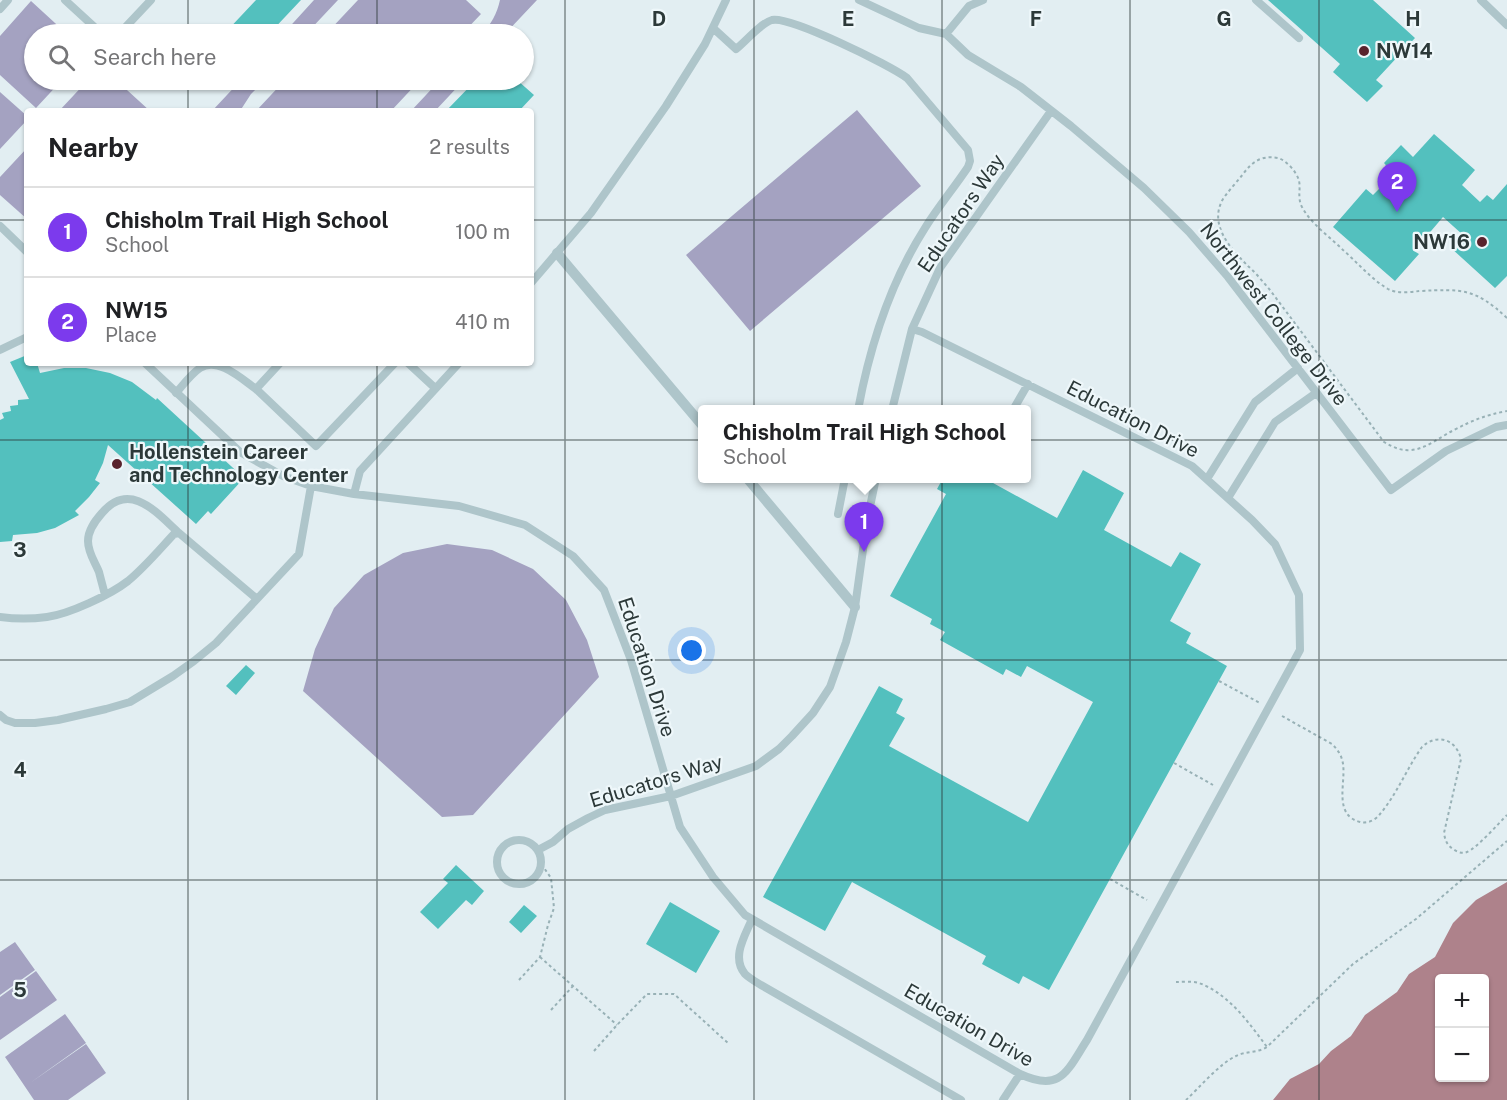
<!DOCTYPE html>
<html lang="en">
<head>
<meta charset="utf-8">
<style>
  body { margin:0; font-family:"Public Sans",sans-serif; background:#f6f6f6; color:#202124 }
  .controls { position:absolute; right:18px; bottom:18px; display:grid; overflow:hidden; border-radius:6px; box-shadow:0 2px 4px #0004 }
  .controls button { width:54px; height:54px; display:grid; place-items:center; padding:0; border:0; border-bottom:2px solid #e0e0e0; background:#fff; color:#202124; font:30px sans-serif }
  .you { position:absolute; left:692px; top:651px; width:21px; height:21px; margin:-15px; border:4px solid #fff; border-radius:50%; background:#1a73e8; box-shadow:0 0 0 9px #1a73e833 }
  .badge { display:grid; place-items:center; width:39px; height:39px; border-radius:50%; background:#7c3aed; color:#fff; font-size:20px; font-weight:700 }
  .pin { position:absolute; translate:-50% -50px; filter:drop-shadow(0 2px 3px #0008) }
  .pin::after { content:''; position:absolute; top:32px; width:21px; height:18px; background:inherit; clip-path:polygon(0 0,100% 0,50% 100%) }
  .popup { position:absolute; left:698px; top:405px; width:333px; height:78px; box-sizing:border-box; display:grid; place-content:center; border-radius:6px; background:#fff; filter:drop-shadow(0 2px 4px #0005); font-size:20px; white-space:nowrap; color:#757577 }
  .popup b { font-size:22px; color:#202124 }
  .popup::after { content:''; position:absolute; left:50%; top:100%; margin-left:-12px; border:12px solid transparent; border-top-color:#fff }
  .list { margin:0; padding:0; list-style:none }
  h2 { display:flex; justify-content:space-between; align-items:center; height:78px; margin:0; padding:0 24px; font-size:26px }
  h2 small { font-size:20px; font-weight:400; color:#757577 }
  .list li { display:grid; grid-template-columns:39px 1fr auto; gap:18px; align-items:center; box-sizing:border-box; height:90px; padding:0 24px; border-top:2px solid #e0e0e0 }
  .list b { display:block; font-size:22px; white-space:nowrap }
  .list p { margin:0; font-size:20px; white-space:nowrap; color:#757577 }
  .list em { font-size:20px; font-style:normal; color:#757577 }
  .icon { flex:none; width:33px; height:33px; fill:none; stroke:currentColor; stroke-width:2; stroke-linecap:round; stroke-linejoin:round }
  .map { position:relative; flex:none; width:1507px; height:1100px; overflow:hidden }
  .search { position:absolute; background:#fff; box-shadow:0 2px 4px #0004; left:24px; top:24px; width:510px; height:66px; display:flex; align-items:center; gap:15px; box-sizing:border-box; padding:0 21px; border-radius:33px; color:#757577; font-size:22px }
  .panel { position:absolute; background:#fff; box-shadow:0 2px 4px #0004; left:24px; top:108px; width:510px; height:258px; border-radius:6px }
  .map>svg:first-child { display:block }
  .green { fill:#a4a2c1 }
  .water { fill:#ae828b; fill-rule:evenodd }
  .building { fill:#53c0be }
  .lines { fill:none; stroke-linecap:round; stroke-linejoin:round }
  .path { stroke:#98b1b6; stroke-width:2; stroke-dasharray:3 3; stroke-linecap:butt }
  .service { stroke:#aec5ca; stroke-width:8 }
  .pedestrian { stroke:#aec5ca; stroke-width:10 }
  .grid { fill:none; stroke:#2c3939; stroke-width:1.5; stroke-opacity:0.55 }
  .poi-dot { fill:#59232d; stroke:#eef7fa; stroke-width:2 }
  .labels { text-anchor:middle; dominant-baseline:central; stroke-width:4.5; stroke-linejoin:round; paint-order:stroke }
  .poi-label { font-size:20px; font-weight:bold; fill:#2c3939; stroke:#eef7fa; text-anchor:start }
  .street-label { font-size:20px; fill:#2c3939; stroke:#eef7fa }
  .grid-label { font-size:20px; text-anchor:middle; font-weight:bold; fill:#2c3939; stroke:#eef7fa; stroke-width:4.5; stroke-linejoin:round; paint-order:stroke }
</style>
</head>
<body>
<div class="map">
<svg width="1507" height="1100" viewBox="0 0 1507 1100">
  <rect width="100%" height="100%" fill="#e2eef2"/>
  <!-- green -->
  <path class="green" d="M314,0h24l-32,34h-23z
    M358,0h108l15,14 -19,20h-136z
    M500,0h37l-32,34h-23c9,-10 15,-20 18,-34z
    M31,1l36,33h-33v46h28l-26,28 -36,-33v-39z
    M88,80h28l34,31h-91z
    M241,80h24l-14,14 -11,17h-28z
    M285,80h135l-29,31h-135z
    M440,80h24l-29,31h-24z
    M0,92l27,24v4l-27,29z
    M857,110l64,76 -171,145 -64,-76z
    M27,148v71l-27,-24v-18z
    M447,544l45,6 41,19 33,31 21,40 12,37 -126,138 -31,2 -139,-126 12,-42 19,-41 30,-33 39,-22z
    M15,942l20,28 -35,25v-43z
    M36,971l21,29 -57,40v-43z
    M65,1014l21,29 -56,40 56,-39 20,29 -38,27h-34l-29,-43z"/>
  <!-- water -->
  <path class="water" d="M1507,882v218h-234l17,-21 29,-15 12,-13 20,-15 14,-21 32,-23 12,-18 26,-17 18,-34 23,-23zM1440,978h44v100h-44z"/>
  <!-- building -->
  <path class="building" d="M256,0h45l-32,34h-45z
    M1268,0h105l42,38 -39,42 7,6 -16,16 -34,-30 7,-8z
    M476,80h41l17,15 -15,16h-73z
    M1434,134l41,36 -13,15 18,17 7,-7 6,5 14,-16v92l-12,12 -44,-40 12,-13 -20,-18 -29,34 5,3 -24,27 -62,-54 33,-38 7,6 21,-21 -10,-11 17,-18 12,12z
    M27,355v8h10l3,10 24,-5h22l24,5 22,9 24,18 1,-2 87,80 -33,36 -3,-3 -12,13 -88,-79 -5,18 -8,17 5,3 -11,14 -14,14 4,4 -24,13 -18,5 -24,2 -1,6 -12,1v-122l4,-2 -2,-5 9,-2 -1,-5 8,-1v-5l11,-1 -19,-37z
    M1083,470l41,23 -20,37 67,37 9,-15 21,12 -31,57 21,12 -5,10 41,23 -178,324 -26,-14 -4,8 -37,-20 4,-8 -134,-74 -27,49 -62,-34 116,-211 24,13 -7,14 9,5 -16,28 139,76 65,-120 -66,-36 -6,11 -15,-8 -3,6 -63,-35 5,-8 -15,-8 2,-5 -42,-23 56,-102 -9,-5 6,-11h41l73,40z
    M246,665l9,8 -19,22 -10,-9z
    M456,865l28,26 -12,14 -6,-5 -28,29 -18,-17 28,-29 -5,-4z
    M670,902l50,29 -24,42 -50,-29z
    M524,905l13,11 -16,17 -12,-11z"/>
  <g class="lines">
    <!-- path -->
    <path class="path" d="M1507,318c-32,-30 -45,-29 -87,-27 -10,1 -23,3 -32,-2 -17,-10 -30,-26 -45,-39 -13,-13 -32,-26 -41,-43 -5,-10 -1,-18 -3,-26 -2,-9 -13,-21 -21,-23 -17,-3 -26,4 -35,16 -6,8 -14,16 -20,25 -15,26 8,50 25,67 8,7 15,16 22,24l114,152c9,5 16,9 27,8 15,-1 29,-13 43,-20 19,-10 32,-15 53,-19
      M1219,681l41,22
      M1282,716l50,28c6,6 10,12 11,20 3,19 -10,51 17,58 7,2 16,-2 20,-8 17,-20 27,-46 42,-67 15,-14 34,-8 39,12l-17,74c1,7 3,12 9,16 4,3 9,5 14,3 10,-4 31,-28 40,-37
      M1174,763l39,22
      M1110,879l37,21
      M540,957l77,68
      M519,980l21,-23 8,-32 6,-17 -3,-30 -9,-13
      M1176,982c7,0 16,-1 23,1 30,11 50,40 68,64
      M551,1010l22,-24
      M594,1051l23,-26 30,-31h27l54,49
      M1186,1100c14,-13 33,-36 50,-44 9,-5 22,-3 31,-9l86,-83 63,-45 91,-78"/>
    <!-- service -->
    <path class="service" d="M65,0l37,34
      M859,0l60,28 27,6 22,21 53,32 50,39 73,62 45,44 39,45 163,213 55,-39 50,-24 11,-2
      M1256,0l43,38
      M1481,0l26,25
      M0,9l8,-9
      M713,28l23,21c9,-7 25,-26 36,-29 18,-4 118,45 135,58l61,72 2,11 -2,6c-14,21 -30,40 -43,61 -35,55 -55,117 -67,182
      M119,34l32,-34
      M946,34l23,-28 14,-6
      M0,226l27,26
      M531,283l60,-70 75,-107 39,-62 21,-44
      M0,350l27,-13
      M145,363l95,89 43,24 28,10 43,8 105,12 66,19 48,31 31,34 27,70 49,167 33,50 32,38 275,159c41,19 47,-3 67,-34l213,-390 -1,-55 -24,-51 -23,-24 -60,-54 -270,-134 -10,-3
      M408,363l27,25
      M256,389l60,57 79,-83
      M176,393c7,-8 15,-19 24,-25 17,-12 42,11 56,21l24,-26
      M892,410l20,-81 28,-61 111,-157
      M1013,410l15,-26
      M1207,479l48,-77 43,-34
      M354,494l6,-23 99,-108
      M1228,498l47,-76 41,-29
      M838,514l7,-36
      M105,595c-2,-8 -4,-15 -6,-23 -4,-10 -11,-19 -11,-31 0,-11 7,-20 14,-28 28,-33 55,0 77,20
      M0,617c15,2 32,2 47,0 22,-3 63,-22 81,-36 17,-14 31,-31 46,-47l5,-1 78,66
      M0,715l6,5 9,3h20l23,-3 48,-11 24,-7 43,-26 21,-15 22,-18 83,-89 12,-68
      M497 862a22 22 0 1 1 44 0a22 22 0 1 1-44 0Z
      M538,850l15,-8 15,-13 20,-11 17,-8 66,-14 85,-30 23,-17 13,-13 21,-23 17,-26 16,-45 9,-35 12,-86 9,-43
      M752,919c-7,17 -21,38 -7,55 4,4 11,8 16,11l200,115
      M1003,1100l17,-26"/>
    <!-- pedestrian -->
    <path class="pedestrian" d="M557,253l145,172
      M747,478l108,129"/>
  </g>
  <!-- grid -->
  <path class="grid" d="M188,0v34M377,0v34M565,0v1100M754,0v1100M942,0v1100M1130,0v1100M1319,0v1100M188,80v31M377,80v31M0,220h27M531,220h976M188,363v737M377,363v737M0,440h1507M0,660h1507M0,880h1507"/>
  <!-- markers -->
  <g class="poi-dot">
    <circle cx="1364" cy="51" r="6"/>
    <circle cx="1482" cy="242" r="6"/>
    <circle cx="117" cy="464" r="6"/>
  </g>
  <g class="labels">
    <!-- poi labels -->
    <g class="poi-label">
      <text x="1376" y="51">NW14</text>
      <text x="1470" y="242" text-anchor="end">NW16</text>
      <text x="129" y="452">Hollenstein Career<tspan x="129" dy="23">and Technology Center</tspan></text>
    </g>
    <!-- street labels -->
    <g class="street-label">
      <text transform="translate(961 213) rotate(-56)">Educators Way</text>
      <text transform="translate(1274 314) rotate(52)">Northwest College Drive</text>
      <text transform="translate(1133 419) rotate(27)">Education Drive</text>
      <text transform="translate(647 667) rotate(72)">Education Drive</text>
      <text transform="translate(656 781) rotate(-17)">Educators Way</text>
      <text transform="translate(969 1025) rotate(30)">Education Drive</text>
    </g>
  </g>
  <g class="grid-label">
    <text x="659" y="26">D</text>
    <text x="848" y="26">E</text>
    <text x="1036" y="26">F</text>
    <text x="1224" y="26">G</text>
    <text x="1413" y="26">H</text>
    <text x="20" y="557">3</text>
    <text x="20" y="777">4</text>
    <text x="20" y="997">5</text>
  </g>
</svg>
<div class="controls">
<button>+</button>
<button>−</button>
</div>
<div class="you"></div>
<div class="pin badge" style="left:864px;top:552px">1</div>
<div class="popup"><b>Chisholm Trail High School</b>School</div>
<div class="pin badge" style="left:1397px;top:212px">2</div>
<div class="search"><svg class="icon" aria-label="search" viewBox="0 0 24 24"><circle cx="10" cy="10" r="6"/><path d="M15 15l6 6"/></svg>Search here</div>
<section class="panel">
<h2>Nearby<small>2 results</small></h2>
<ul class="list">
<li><span class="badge">1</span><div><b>Chisholm Trail High School</b><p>School</p></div><em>100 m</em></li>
<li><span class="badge">2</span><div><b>NW15</b><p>Place</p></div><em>410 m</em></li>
</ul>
</section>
</div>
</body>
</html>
